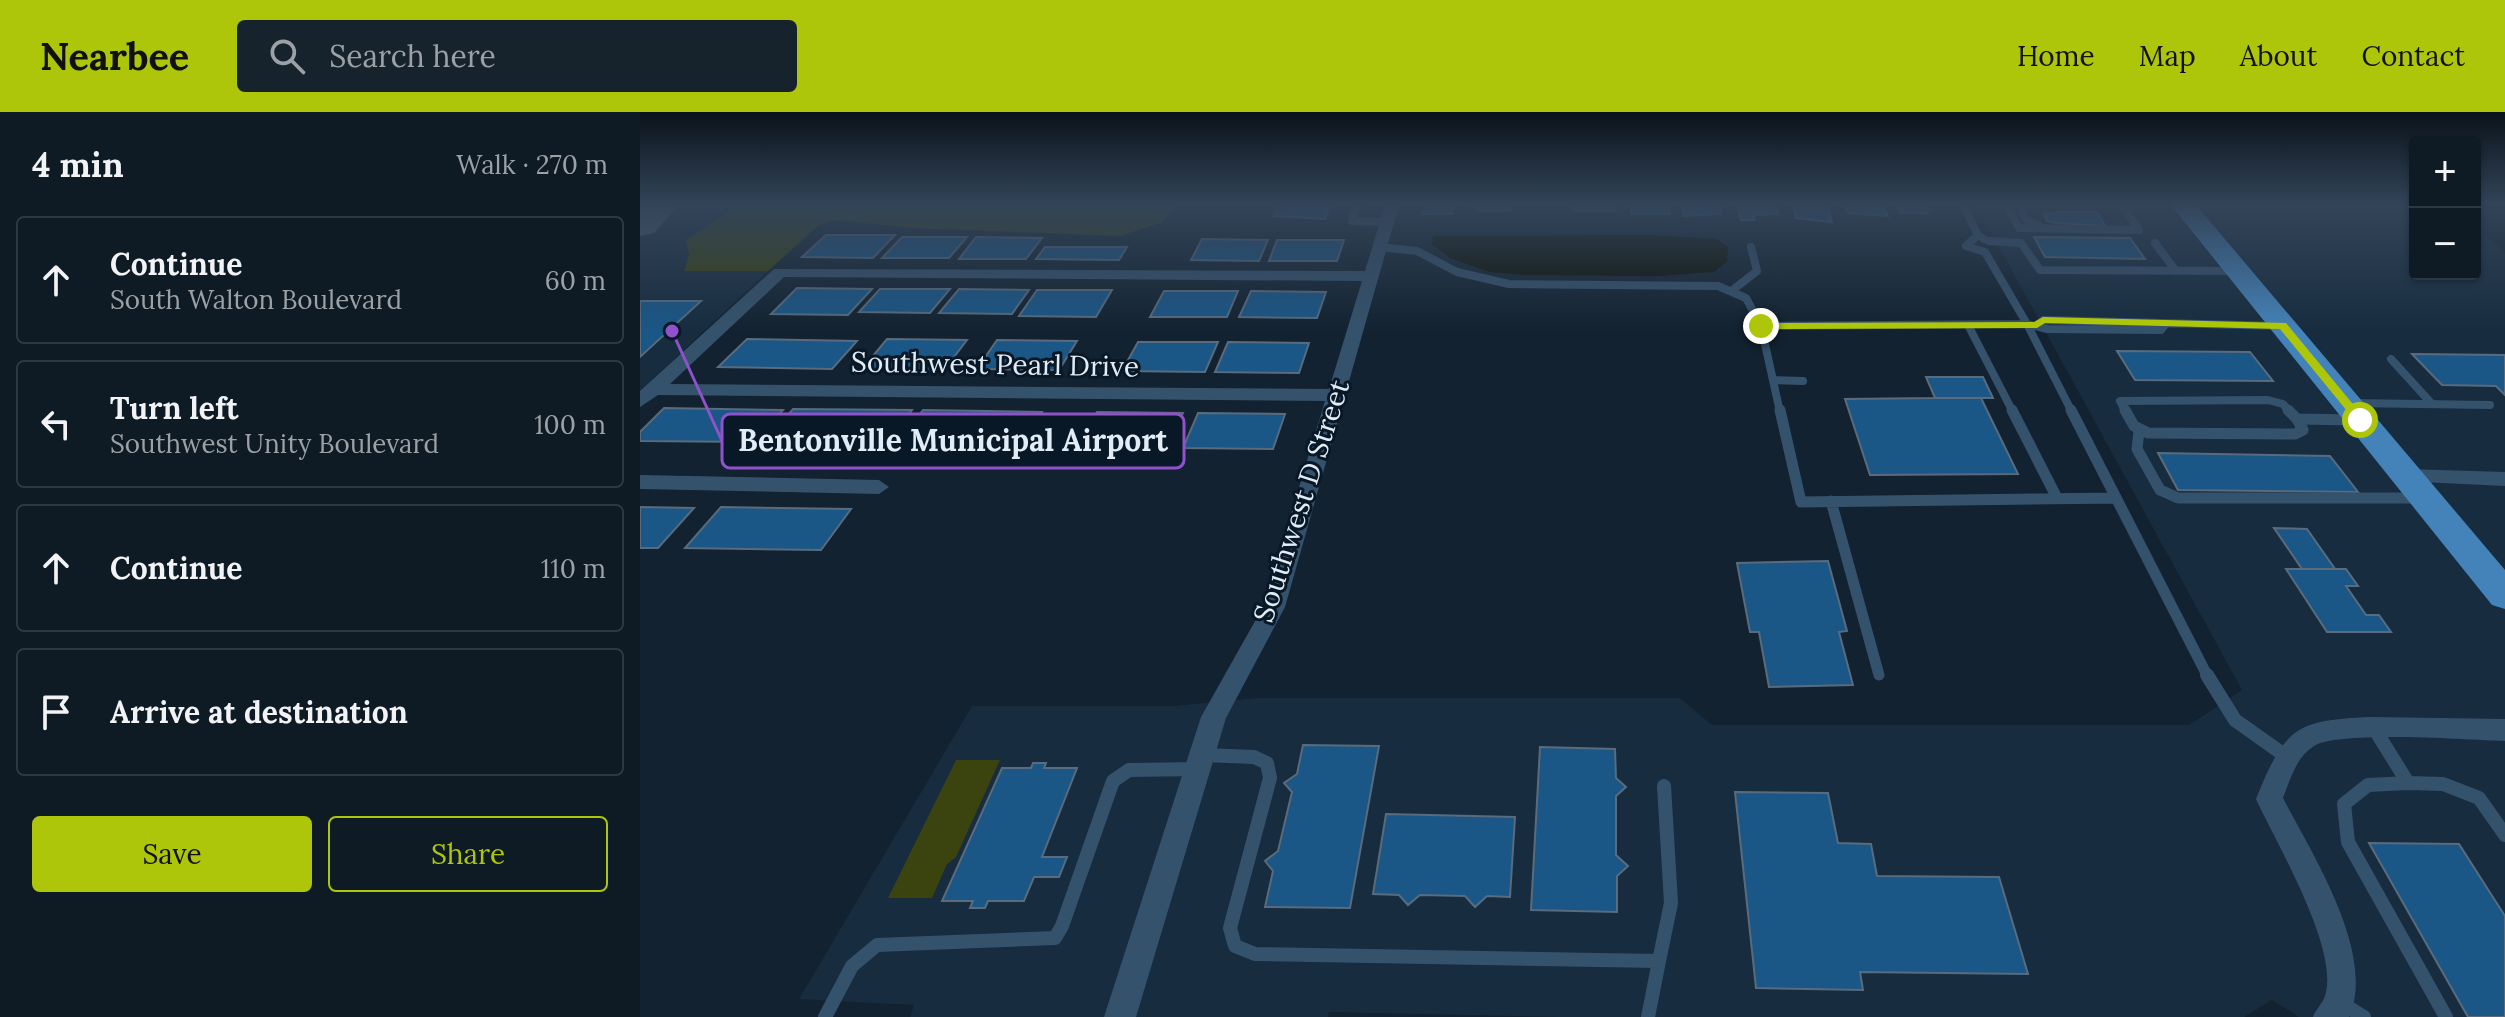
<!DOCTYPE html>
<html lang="en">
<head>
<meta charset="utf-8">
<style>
  body { margin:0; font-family:Lora,serif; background:#17232c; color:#f1f3f6 }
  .controls { position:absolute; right:24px; top:24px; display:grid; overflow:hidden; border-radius:8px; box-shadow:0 2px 6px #0004 }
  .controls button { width:72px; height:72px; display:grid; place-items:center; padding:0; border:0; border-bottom:2px solid #2e3841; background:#0e1a24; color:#f1f3f6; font:40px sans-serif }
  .stop { position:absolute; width:24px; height:24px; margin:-18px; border:6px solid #aec60a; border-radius:50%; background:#fff }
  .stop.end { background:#aec60a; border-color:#fff; box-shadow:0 2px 8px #0008 }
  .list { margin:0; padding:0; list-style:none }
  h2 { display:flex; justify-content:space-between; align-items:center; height:104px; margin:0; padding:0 32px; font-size:34px }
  h2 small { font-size:26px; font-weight:400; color:#9ba1a6 }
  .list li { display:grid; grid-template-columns:52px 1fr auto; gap:24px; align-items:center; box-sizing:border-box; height:128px; margin:0 16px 16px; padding:0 16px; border:2px solid #2e3841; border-radius:8px }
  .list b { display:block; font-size:30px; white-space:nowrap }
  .list p { margin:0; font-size:26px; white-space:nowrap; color:#9ba1a6 }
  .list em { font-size:26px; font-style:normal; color:#9ba1a6 }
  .actions { display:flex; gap:16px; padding:24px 32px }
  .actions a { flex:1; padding:18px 0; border:2px solid #aec60a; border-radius:8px; text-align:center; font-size:28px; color:#aec60a }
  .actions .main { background:#aec60a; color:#111 }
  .icon { flex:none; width:44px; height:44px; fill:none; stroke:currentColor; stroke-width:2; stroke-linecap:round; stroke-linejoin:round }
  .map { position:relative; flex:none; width:1865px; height:905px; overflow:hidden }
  header { display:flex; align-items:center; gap:48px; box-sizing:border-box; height:112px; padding:0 40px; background:#aec60a; color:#111 }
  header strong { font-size:38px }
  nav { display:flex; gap:44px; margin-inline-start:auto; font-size:28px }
  .search { width:560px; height:72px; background:#17232c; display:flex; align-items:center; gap:20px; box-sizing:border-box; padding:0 28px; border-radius:8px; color:#9ba1a6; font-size:30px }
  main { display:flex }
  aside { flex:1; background:#0e1a24 }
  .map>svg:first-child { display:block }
  .built { fill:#172c3f }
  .green { fill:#3b430f }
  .water { fill:#0a0e00 }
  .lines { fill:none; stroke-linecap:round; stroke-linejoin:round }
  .taxiway { fill:#54626e; fill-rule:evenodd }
  .building { fill:#1a5686; stroke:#596b7c; stroke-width:2 }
  .service-far2 { stroke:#35526c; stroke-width:8 }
  .service-far1 { stroke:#35526c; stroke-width:11 }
  .service { stroke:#35526c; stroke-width:14 }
  .minor { fill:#35526c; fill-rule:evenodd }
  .primary { fill:#4483b9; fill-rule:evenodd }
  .route { fill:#aec60a }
  .labels { text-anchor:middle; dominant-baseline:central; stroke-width:6; stroke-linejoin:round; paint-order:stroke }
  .street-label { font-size:28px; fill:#e2ecf6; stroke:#091826 }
  .leader { fill:none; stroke:#9052ca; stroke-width:3 }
  .callout-dot { fill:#9052ca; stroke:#091826; stroke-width:3 }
  .callout { fill:#091826; stroke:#9052ca; stroke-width:3 }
  .callout-label { font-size:30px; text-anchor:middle; font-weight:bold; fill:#e2ecf6 }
</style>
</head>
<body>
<header>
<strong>Nearbee</strong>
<div class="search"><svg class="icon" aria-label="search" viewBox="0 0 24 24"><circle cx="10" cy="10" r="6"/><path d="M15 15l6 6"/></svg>Search here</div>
<nav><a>Home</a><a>Map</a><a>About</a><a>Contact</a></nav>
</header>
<main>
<aside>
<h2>4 min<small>Walk · 270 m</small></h2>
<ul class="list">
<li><svg class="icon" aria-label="ahead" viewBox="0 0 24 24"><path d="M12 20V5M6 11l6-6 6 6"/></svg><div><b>Continue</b><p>South Walton Boulevard</p></div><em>60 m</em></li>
<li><svg class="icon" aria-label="left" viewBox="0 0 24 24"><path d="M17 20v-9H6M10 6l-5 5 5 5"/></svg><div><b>Turn left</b><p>Southwest Unity Boulevard</p></div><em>100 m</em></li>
<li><svg class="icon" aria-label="ahead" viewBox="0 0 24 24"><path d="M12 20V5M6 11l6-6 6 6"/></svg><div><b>Continue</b></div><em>110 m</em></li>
<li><svg class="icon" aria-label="arrive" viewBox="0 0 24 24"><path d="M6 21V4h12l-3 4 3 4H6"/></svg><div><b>Arrive at destination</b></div></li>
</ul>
<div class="actions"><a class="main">Save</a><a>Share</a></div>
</aside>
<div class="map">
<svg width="1865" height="905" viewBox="0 0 1865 905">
  <rect width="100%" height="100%" fill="#122230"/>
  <!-- built -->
  <path class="built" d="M0,93h100l-25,19 -26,31 -5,15 84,1 -128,120z
    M1336,93h439v69h60v-48l30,27v764h-206l-27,-17 -28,17h-683l-232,-5 -1,5h-418l4,-12 -115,-6 173,-293h202l83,-8h423l32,27h477l53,-35z"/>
  <!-- green -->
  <path class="green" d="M100,93h434l-11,17 -43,14 -207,-8 -77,-8 -17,5 -51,46h-84l5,-16 -3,-15z
    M316,648h44l-44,97 -9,7 -15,34h-44z"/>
  <!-- water -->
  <path class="water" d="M1013,123l64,4 11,8 -1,15 -13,10 -56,4 -132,-1 -37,-3 -39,-14 -18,-14 1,-8z"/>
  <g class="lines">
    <!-- taxiway -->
    <path class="taxiway" d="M0,93h39l-25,28 -14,3z"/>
  </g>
  <!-- building -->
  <path class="building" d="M638,93h52l-5,14 -52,-3z
    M786,93h28l-2,9h-29z
    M825,93h46l-1,6h-33l1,-4z
    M934,93h41l1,6h-42z
    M991,93h39v9h-39z
    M1042,93h38l1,9 -38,2z
    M1097,93h38l3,9 -25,1 2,5h-14z
    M1153,93h34l5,17 -36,-4z
    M1205,93h37l6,11 -40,-3z
    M1257,93h28l3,8h-28z
    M1419,100h38l8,14 -49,-3 -9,-2 -3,-7z
    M186,123h69l-22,23 -71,-1z
    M262,125h65l-18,21h-67z
    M336,125l66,1 -16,21h-67z
    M1394,125l96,1 15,21 -100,-2z
    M562,127l66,1 -9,21 -68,-1z
    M637,128h67l-7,21h-68z
    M405,135h82l-8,13 -83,-1z
    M157,176l75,1 -24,26 -77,-1z
    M240,177h70l-20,24 -71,-1z
    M319,177l70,1 -17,24 -73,-1z
    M397,178h75l-16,27 -77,-1z
    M524,179h74l-11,26h-77z
    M611,179l75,1 -9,26 -78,-1z
    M0,189h61l-61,56z
    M107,227l110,2 -25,28 -114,-2z
    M247,227l80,1 -23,30 -82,-1z
    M357,228l80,1 -18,29 -82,-1z
    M498,230h80l-13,30 -83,-1z
    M588,230l81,1 -10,30 -84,-1z
    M1477,239l133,1 23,29 -138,-1z
    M1772,242l93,1v40l-9,-9 -54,-1z
    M1286,265h57l10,21h-58z
    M1295,286h46l37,76 -148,1 -25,-76z
    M24,296l119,2 -29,32 -114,-1v-9z
    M153,297l119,1 -24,33 -123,-1z
    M283,298l119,2 -20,33 -123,-2z
    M457,300l86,1 -16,35 -89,-1z
    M558,301l87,1 -12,35 -90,-1z
    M1518,341l172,3 28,36 -180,-2z
    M0,395l54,1 -36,40h-18z
    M81,395l130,2 -30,41 -136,-2z
    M1634,416l33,1 28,40h-33z
    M1188,449l19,70 -8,1 14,53 -84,2 -10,-55h-9l-13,-69z
    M1646,457h60l12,17h-12l20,29h13l12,17h-64z
    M663,633l76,1 -29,162 -85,-1 8,-36 -8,-10 13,-10 14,-59 -8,-9 13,-9z
    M900,635l75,2 1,29 10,9 -10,9v59l12,11 -11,10v36l-86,-2z
    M393,651h13l-2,5h33l-35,89h25l-8,20h-25l-10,24h-36l-3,7h-15l3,-7h-31l60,-133h29z
    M1095,680l93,1 10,50 33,1 6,32 122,1 29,97 -168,-2 3,18 -107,-2z
    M746,702l129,3 -5,80 -23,-1 -12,11 -10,-11 -45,-1 -12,10 -9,-10 -26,-1z
    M1729,731l90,1 46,72v101h-37z"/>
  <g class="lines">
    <!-- service-far2 -->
    <path class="service-far2" d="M717,93l-5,16 35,1
      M1323,93l15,30 6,4
      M1367,93l12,23 120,2
      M1380,93l5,14 14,7
      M1482,93l17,25
      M1338,123l-12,11 19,6 42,72 45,88
      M1349,129l32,2 19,27 197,1
      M1515,131l21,28
      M739,135l38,4 40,21 52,12 209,2 28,12 15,28 266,-2 20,5 114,1 4,-5
      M1094,177l23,-18 -6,-24
      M1328,213l45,87
      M1397,213l6,-5 239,6
      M1121,214l19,86
      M1751,247l41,45
      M1134,268l29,1
      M1711,291l139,2
      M1486,300l-6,-11 148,-1 15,4 7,8"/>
    <!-- service-far1 -->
    <path class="service-far1" d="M1140,298l21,92 315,-4
      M1372,298l45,88
      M1431,298l137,267
      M1485,298l9,16 14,7 147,1 8,-4 -6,-11
      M1648,298l9,9
      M1657,307l59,1
      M1499,319l-2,18 23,41 18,8h242
      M1191,389l48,174"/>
    <!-- service -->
    <path class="service" d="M1567,563l28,45 52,37
      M1734,616l34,55 35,1 36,14 26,37
      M563,643l51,2 13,6 3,15 -40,150 5,18 20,8 404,7 -11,56
      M1768,671l-40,2 -24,19 4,38 98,175
      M1019,849l12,-58 -7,-117
      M1701,891l23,14
      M185,905l27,-51 25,-21 178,-7 7,-12 51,-145 16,-11 69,-1"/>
    <!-- minor -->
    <path class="minor" d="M745,93h14l-114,402 -59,111 -90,299h-32l97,-300 62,-110 62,-206 -667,-6 -18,12v-16l134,-122 591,2zM144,165l578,4 -33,108 -659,-5z
      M1767,357l98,3v14l-105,-5 -3,-5 3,-5z
      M0,363l239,5 10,7 -10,7 -239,-5z
      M1732,605l133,2v22c-36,-1 -166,-11 -191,5 -18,11 -24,34 -31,52 29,56 94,156 66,219h-36c3,-8 10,-14 12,-21 15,-47 -49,-153 -69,-197 29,-71 38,-79 116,-82z"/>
    <!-- primary -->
    <path class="primary" d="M1531,93h25l309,365v39l-13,-4z"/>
  </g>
  <!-- sky -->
  <linearGradient id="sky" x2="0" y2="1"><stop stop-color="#0a131a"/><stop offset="0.42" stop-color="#334459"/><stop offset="1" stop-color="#334459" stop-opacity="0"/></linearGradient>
  <rect width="1865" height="220" fill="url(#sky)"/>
  <!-- route -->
  <path class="route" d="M1403,205l243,6 80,97 -10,2 -76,-93 -235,-6 -8,5 -276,1 -5,-3 5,-3 273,-1z"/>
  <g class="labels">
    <!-- street labels -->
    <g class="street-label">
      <text transform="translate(355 252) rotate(1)">Southwest Pearl Drive</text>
      <text transform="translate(661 389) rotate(-72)">Southwest D Street</text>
    </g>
  </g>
  <!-- callouts -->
  <path class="leader" d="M32 219L82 329"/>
  <circle class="callout-dot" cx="32" cy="219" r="8"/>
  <rect class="callout" x="82" y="302" width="462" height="54" rx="8"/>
  <g class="callout-label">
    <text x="313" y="339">Bentonville Municipal Airport</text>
  </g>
</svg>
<div class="controls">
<button>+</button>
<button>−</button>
</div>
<div class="stop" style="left:1720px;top:308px"></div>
<div class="stop end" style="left:1121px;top:214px"></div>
</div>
</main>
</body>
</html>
